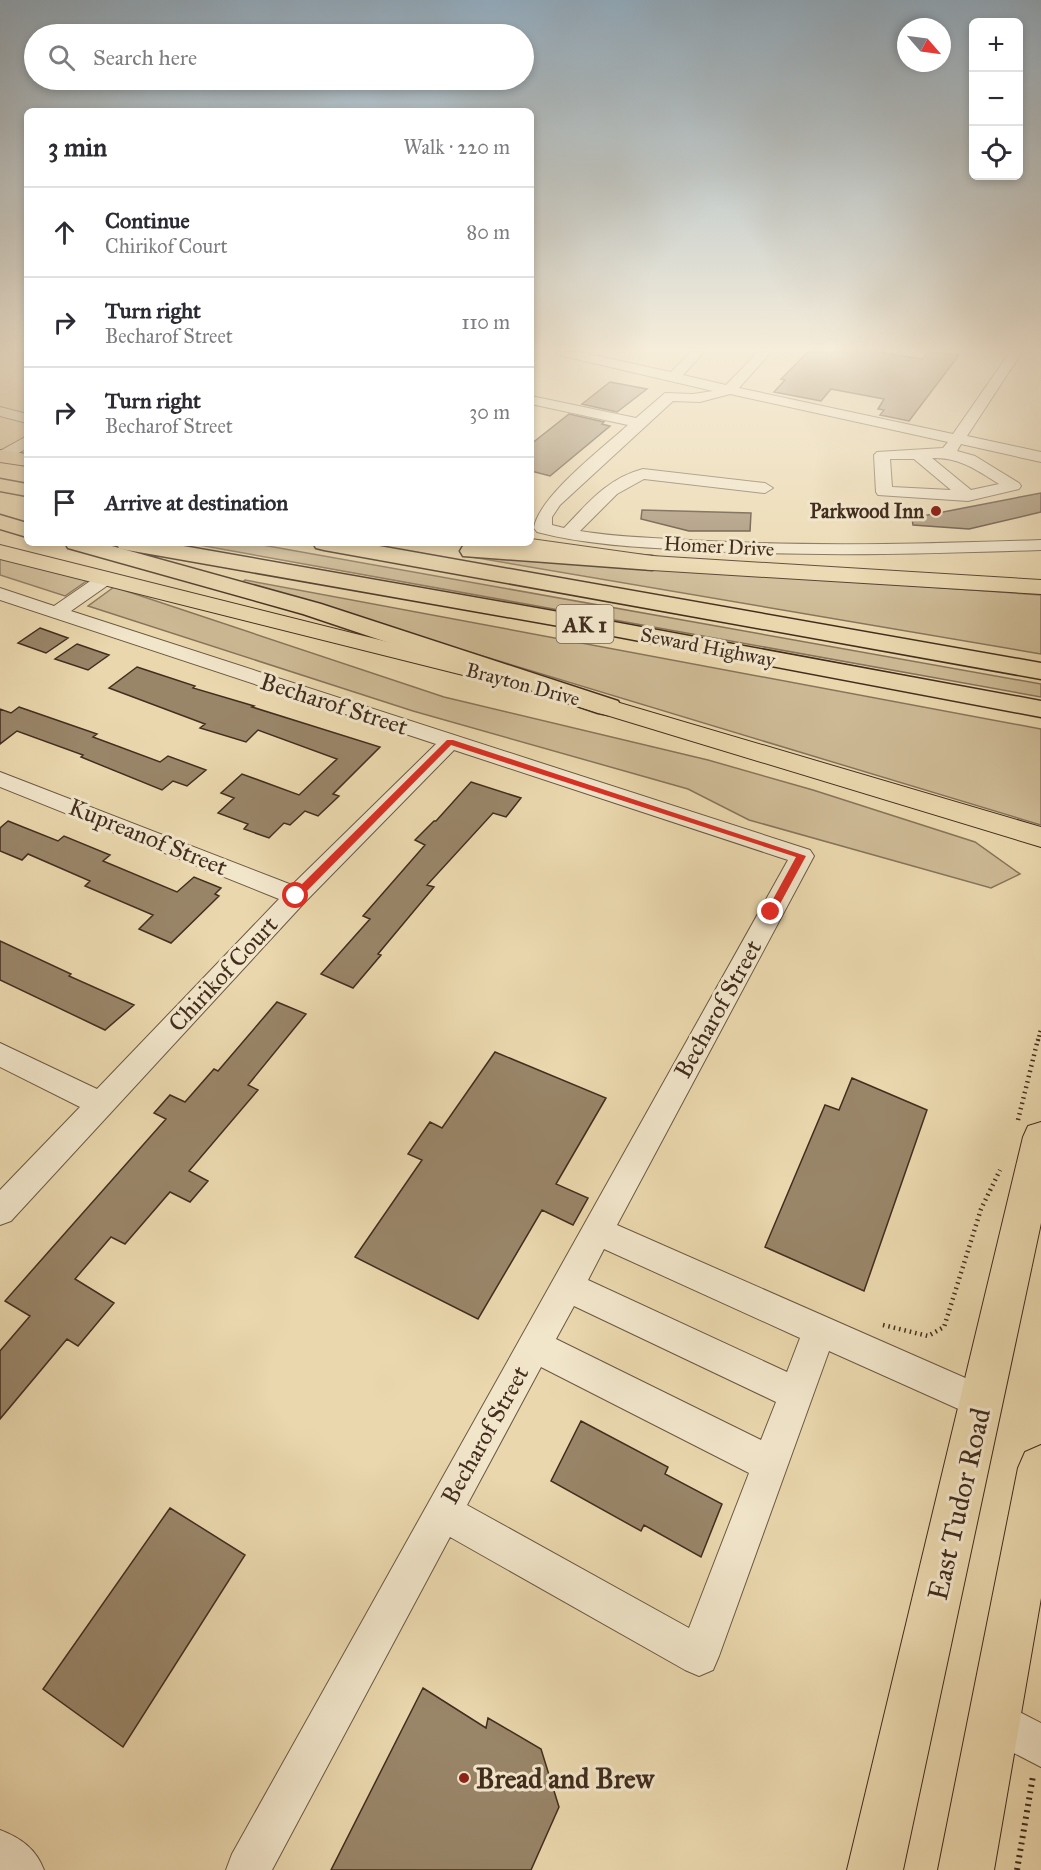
<!DOCTYPE html>
<html lang="en">
<head>
<meta charset="utf-8">
<style>
  body { margin:0; font-family:"IM FELL Great Primer",serif; background:#f2f2f3; color:#2b2b33 }
  .controls { position:absolute; right:18px; top:18px; display:grid; overflow:hidden; border-radius:9px; box-shadow:0 3px 9px #0003 }
  .controls button { width:54px; height:54px; display:grid; place-items:center; padding:0; border:0; border-bottom:2px solid #e1e1e2; background:#fff; color:#2b2b33; font:30px sans-serif }
  .compass { position:absolute; left:897px; top:18px; width:54px; height:54px; border-radius:50%; background:#fff; box-shadow:0 3px 9px #0003; rotate:118deg }
  .stop { position:absolute; width:18px; height:18px; margin:-14px; border:4px solid #d93025; border-radius:50%; background:#fff }
  .stop.end { background:#d93025; border-color:#fff; box-shadow:0 2px 6px #0008 }
  .list { margin:0; padding:0; list-style:none }
  h2 { display:flex; justify-content:space-between; align-items:center; height:78px; margin:0; padding:0 24px; font-size:26px }
  h2 small { font-size:20px; font-weight:400; color:#7c7c81 }
  .list li { display:grid; grid-template-columns:39px 1fr auto; gap:18px; align-items:center; box-sizing:border-box; height:90px; padding:0 24px; border-top:2px solid #e1e1e2 }
  .list b { display:block; font-size:22px; white-space:nowrap }
  .list p { margin:0; font-size:20px; white-space:nowrap; color:#7c7c81 }
  .list em { font-size:20px; font-style:normal; color:#7c7c81 }
  .icon { flex:none; width:33px; height:33px; fill:none; stroke:currentColor; stroke-width:2; stroke-linecap:round; stroke-linejoin:round }
  .map { position:relative; flex:none; width:1041px; height:1870px; overflow:hidden }
  .search { position:absolute; background:#fff; box-shadow:0 3px 9px #0003; left:24px; top:24px; width:510px; height:66px; display:flex; align-items:center; gap:15px; box-sizing:border-box; padding:0 21px; border-radius:33px; color:#7c7c81; font-size:22px }
  .panel { position:absolute; background:#fff; box-shadow:0 3px 9px #0003; left:24px; top:108px; width:510px; height:438px; border-radius:9px }
  .map>svg:first-child { display:block }
  .green { fill:#cdba95; stroke:#88745a; stroke-width:1.5 }
  .building { fill:#998568; stroke:#422d1e; stroke-width:1.5 }
  .lines { fill:none; stroke-linecap:round; stroke-linejoin:round }
  .minor-casing { stroke:#6c5842; stroke-width:2 }
  .major-casing { stroke:#422d1e; stroke-width:2 }
  .highway-casing { stroke:#422d1e; stroke-width:3 }
  .path-far2 { stroke:#422d1e; stroke-width:4; stroke-dasharray:1.5 3; stroke-linecap:butt }
  .path-far1 { stroke:#422d1e; stroke-width:4.5; stroke-dasharray:1.5 4; stroke-linecap:butt }
  .path { stroke:#422d1e; stroke-width:6; stroke-dasharray:2 4.5; stroke-linecap:butt }
  .minor { fill:#f1e5ca; fill-rule:evenodd }
  .major { fill:#ead7ad; fill-rule:evenodd }
  .highway { fill:#ead7ad; fill-rule:evenodd }
  .route { fill:#d93025 }
  .poi-dot { fill:#8f2418; stroke:#f1e5ca; stroke-width:2 }
  .labels { text-anchor:middle; dominant-baseline:central; stroke-width:6; stroke-linejoin:round; paint-order:stroke }
  .far-poi-label { font-size:20px; font-weight:bold; fill:#422d1e; stroke:#f1e5ca; text-anchor:end }
  .far-street-label { font-size:20px; fill:#422d1e; stroke:#f1e5ca }
  .shield { fill:#f1e5ca; stroke:#766452; stroke-width:1.5 }
  .shield-label { font-size:22px; font-weight:bold; fill:#422d1e }
  .street-label { font-size:24px; fill:#422d1e; stroke:#f1e5ca }
  .near-street-label { font-size:28px; fill:#422d1e; stroke:#f1e5ca }
  .near-poi-label { font-size:28px; font-weight:bold; fill:#422d1e; stroke:#f1e5ca; text-anchor:start }
</style>
</head>
<body>
<div class="map">
<svg width="1041" height="1870" viewBox="0 0 1041 1870">
  <rect width="100%" height="100%" fill="#ead7ad"/>
  <filter id="stains"><feTurbulence type="fractalNoise" baseFrequency=".00333" numOctaves="4"/><feColorMatrix values="0 0 0 0 .2 0 0 0 0 .09 0 0 0 0 .02 0 0 0 .5 -.17"/></filter>
  <radialGradient id="worn" r=".72"><stop offset=".6" stop-color="#630" stop-opacity="0"/><stop offset="1" stop-color="#630" stop-opacity=".3"/></radialGradient>
  <!-- green -->
  <path class="green" d="M188,543h63l790,141v13z
    M484,555l557,40v59l-575,-98z
    M0,556l88,24 -23,16 -65,-21z
    M245,580l796,149v96l-800,-242z
    M114,587l330,110 264,63 105,30 162,52 45,32 -29,14 -242,-68 -61,-31 -275,-78 -325,-105z"/>
  <!-- building -->
  <path class="building" d="M808,352h70l44,7 6,-7 31,3 -50,66 -29,-6 4,-5 -6,-1 6,-10 -53,-10 -10,12 -47,-9 11,-12 -4,-1z
    M610,382l37,7 -30,23 -35,-8z
    M569,414l35,8 -2,2 8,2 -60,50 -19,-5v-27z
    M1041,493v19l-72,17 -56,-4 -1,-7z
    M642,510l109,3 -1,18h-61l-48,-12z
    M40,628l28,10 -22,15 -28,-10z
    M77,644l32,11 -21,15 -33,-11z
    M137,667l58,19 -2,2 61,18 -2,1 128,40 -47,47 6,2 -21,20 -13,-5 -15,14 -6,-2 -15,15 -25,-9 4,-5 -30,-11 16,-15 -13,-5 21,-19 57,21 38,-36 -79,-29 -12,12 -46,-14 5,-4 -96,-36z
    M19,707l78,27 -4,3 67,25 8,-6 38,14 -19,16 -14,-5 -11,9 -81,-33 2,-2 -66,-24 -17,13v-35l11,4z
    M471,782l50,16 -15,19 -13,-4 -66,72 7,2 -56,67 3,1 -28,33 -32,-14 49,-55 -7,-3 62,-71 -10,-5 19,-19h2z
    M8,821l50,20 6,-5 46,19 -7,6 74,31 17,-15 27,11 -6,6 4,2 -48,47 -32,-14 14,-14 -68,-29 5,-5 -62,-27 -6,6 -22,-9v-23z
    M0,941l71,33 -2,2 65,29 -29,25 -105,-50z
    M277,1002l29,12 -58,71 10,5 -69,81 19,10 -18,21 -20,-10 -45,52 -14,-7 -36,42 39,24 -36,43 -11,-7 -67,80v-68l30,-35 -25,-15 161,-182 -12,-6 16,-18 15,7 29,-33 4,2z
    M495,1052l111,46 -50,86 32,14 -15,27 -31,-15 -64,109 -123,-62 67,-97 -14,-6 22,-32 12,6z
    M852,1078l75,32 -63,181 -99,-44 60,-142 14,5z
    M581,1421l87,46 -3,7 57,30 -21,53 -57,-32 -3,6 -90,-50z
    M170,1508l75,47 -122,192 -80,-58z
    M423,1688l63,40 2,-10 53,31 18,58 -28,63h-200z"/>
  <g class="lines">
    <!-- minor casing -->
    <g class="minor-casing">
      <path id="minor" d="M556,352h23l92,20 20,-20h13l-21,23 43,10 32,-33h13l-32,36 214,46 57,-82h12l-55,84 74,16v10l-80,-18 -4,7 18,5 44,27 2,3 -2,3 -51,12 -90,-6 -2,-3 -2,-37 3,-3 66,-4 5,-6 -218,-48 -30,8 -27,-1 -113,104 -8,12v8l12,3c24,-25 44,-50 79,-59l122,14 8,5 -8,5 -121,-14 -27,15 -37,37c36,6 73,7 109,9 118,7 235,4 352,0v10c-117,4 -234,7 -351,0 -52,-3 -103,-5 -153,-18l-3,-4c4,-31 70,-81 94,-103l-97,-21v-8l105,22 29,-25 28,1 20,-3 -150,-35zM932,458c27,-1 45,12 67,26l-28,6zM890,459h24l37,31 -59,-3z
        M0,407l27,7v9l-27,-7z
        M27,436v12l-18,11 -9,1v-9z
        M105,574l6,1 3,4 -3,4 -40,28 739,239 4,6 -197,369 378,166 6,12 -6,12 -12,5 -154,-69 -110,305 -6,14 -14,6 -14,-6 -235,-133 -178,333h-46l6,-16 556,-994 -334,-110 -149,152 -294,319 -11,4v-35l80,-83 -80,-40v-24l97,46 182,-190 -279,-112v-15l292,113 144,-141 -436,-144v-12l54,18 45,-31zM604,1249l196,89 -13,34 -199,-92zM574,1306l202,96 -15,38 -205,-101zM541,1367l208,106 -60,155 -222,-123z
        M994,1699l47,24v44l-62,-32 -6,-15 6,-15z
        M0,1830c21,8 36,19 44,40h-44z"/>
    </g>
    <!-- major casing -->
    <g class="major-casing">
      <path id="major" d="M0,450l27,4v12l-27,-4z
        M531,539l121,17 389,24v14l-389,-24 -140,-21 -8,-1 -3,-5h30z
        M0,545l508,127 3,5 -3,5 -9,2 -499,-125z
        M579,691l462,136v20l-471,-143 -4,-5 4,-5z
        M1041,1122v101l-138,647h-56l176,-733 5,-11z
        M1041,1445v153l-47,272h-56l80,-402 7,-16z"/>
    </g>
    <!-- highway casing -->
    <g class="highway-casing">
      <path id="highway" d="M0,479l27,5v12l-27,-5z
        M0,515l27,8v14l-27,-8z
        M65,543h36l220,61 297,97 3,6 -3,6 -10,2 -10,-2 -295,-99 -235,-66z
        M116,543h50l421,74 454,84v16l-454,-86 -460,-81 -8,-2z
        M313,543h49l679,120v16l-717,-129 -8,-2z
        M471,544l181,12 8,2 4,5 -4,5 -8,2 -189,-14 -3,-5 3,-5z"/>
    </g>
    <!-- path-far2 -->
    <path class="path-far2" d="M1038,1041l3,-13"/>
    <!-- path-far1 -->
    <path class="path-far1" d="M1018,1120l20,-81
      M883,1325l45,11 16,-9 37,-118 19,-39"/>
    <!-- path -->
    <path class="path" d="M1017,1870l16,-94"/>
    <!-- minor -->
    <use href="#minor" class="minor"/>
    <!-- major -->
    <use href="#major" class="major"/>
    <!-- highway -->
    <use href="#highway" class="highway"/>
  </g>
  <!-- sky -->
  <linearGradient id="sky" x2="0" y2="1"><stop stop-color="#92abbd"/><stop offset="0.57" stop-color="#f6edda"/><stop offset="1" stop-color="#f6edda" stop-opacity="0"/></linearGradient>
  <rect width="1041" height="613" fill="url(#sky)"/>
  <!-- route -->
  <path class="route" d="M447,740h6l353,116 -32,59h-7l-1,-3 30,-55 -345,-112 -151,153h-7v-5z"/>
  <!-- markers -->
  <g class="poi-dot">
    <circle cx="936" cy="511" r="6"/>
    <circle cx="464" cy="1778" r="6"/>
  </g>
  <g class="labels">
    <!-- far-poi labels -->
    <g class="far-poi-label">
      <text x="924" y="511">Parkwood Inn</text>
    </g>
    <!-- far-street labels -->
    <g class="far-street-label">
      <text transform="translate(719 546) rotate(3)">Homer Drive</text>
      <text transform="translate(708 647) rotate(11)">Seward Highway</text>
      <text transform="translate(523 684) rotate(15)">Brayton Drive</text>
    </g>
    <!-- shield labels -->
    <rect class="shield" x="556.5" y="605" width="57" height="38" rx="4.5"/>
    <g class="shield-label">
      <text x="585" y="624">AK 1</text>
    </g>
    <!-- street labels -->
    <g class="street-label">
      <text transform="translate(334 704) rotate(18)">Becharof Street</text>
      <text transform="translate(148 837) rotate(22)">Kupreanof Street</text>
      <text transform="translate(223 974) rotate(-47)">Chirikof Court</text>
      <text transform="translate(718 1009) rotate(-61)">Becharof Street</text>
      <text transform="translate(485 1435) rotate(-61)">Becharof Street</text>
    </g>
    <!-- near-street labels -->
    <g class="near-street-label">
      <text transform="translate(959 1504) rotate(-77)">East Tudor Road</text>
    </g>
    <!-- near-poi labels -->
    <g class="near-poi-label">
      <text x="476" y="1778">Bread and Brew</text>
    </g>
  </g>
  <rect width="100%" height="100%" filter="url(#stains)"/>
  <rect width="100%" height="100%" fill="url(#worn)"/>
</svg>
<div class="controls">
<button>+</button>
<button>−</button>
<button><svg class="icon" aria-label="locate" viewBox="0 0 24 24"><circle cx="12" cy="12" r="6"/><path d="M12 2v4M12 18v4M2 12h4M18 12h4"/></svg></button>
</div>
<svg class="compass" viewBox="-18 -18 36 36"><path d="M0-13l5 13h-10z" fill="#e53935"/><path d="M0 13l5-13h-10z" fill="#7c7c81"/></svg>
<div class="stop" style="left:296px;top:896px"></div>
<div class="stop end" style="left:771px;top:912px"></div>
<div class="search"><svg class="icon" aria-label="search" viewBox="0 0 24 24"><circle cx="10" cy="10" r="6"/><path d="M15 15l6 6"/></svg>Search here</div>
<section class="panel">
<h2>3 min<small>Walk · 220 m</small></h2>
<ul class="list">
<li><svg class="icon" aria-label="ahead" viewBox="0 0 24 24"><path d="M12 20V5M6 11l6-6 6 6"/></svg><div><b>Continue</b><p>Chirikof Court</p></div><em>80 m</em></li>
<li><svg class="icon" aria-label="right" viewBox="0 0 24 24"><path d="M7 20v-9h11M14 6l5 5-5 5"/></svg><div><b>Turn right</b><p>Becharof Street</p></div><em>110 m</em></li>
<li><svg class="icon" aria-label="right" viewBox="0 0 24 24"><path d="M7 20v-9h11M14 6l5 5-5 5"/></svg><div><b>Turn right</b><p>Becharof Street</p></div><em>30 m</em></li>
<li><svg class="icon" aria-label="arrive" viewBox="0 0 24 24"><path d="M6 21V4h12l-3 4 3 4H6"/></svg><div><b>Arrive at destination</b></div></li>
</ul>
</section>
</div>
</body>
</html>
